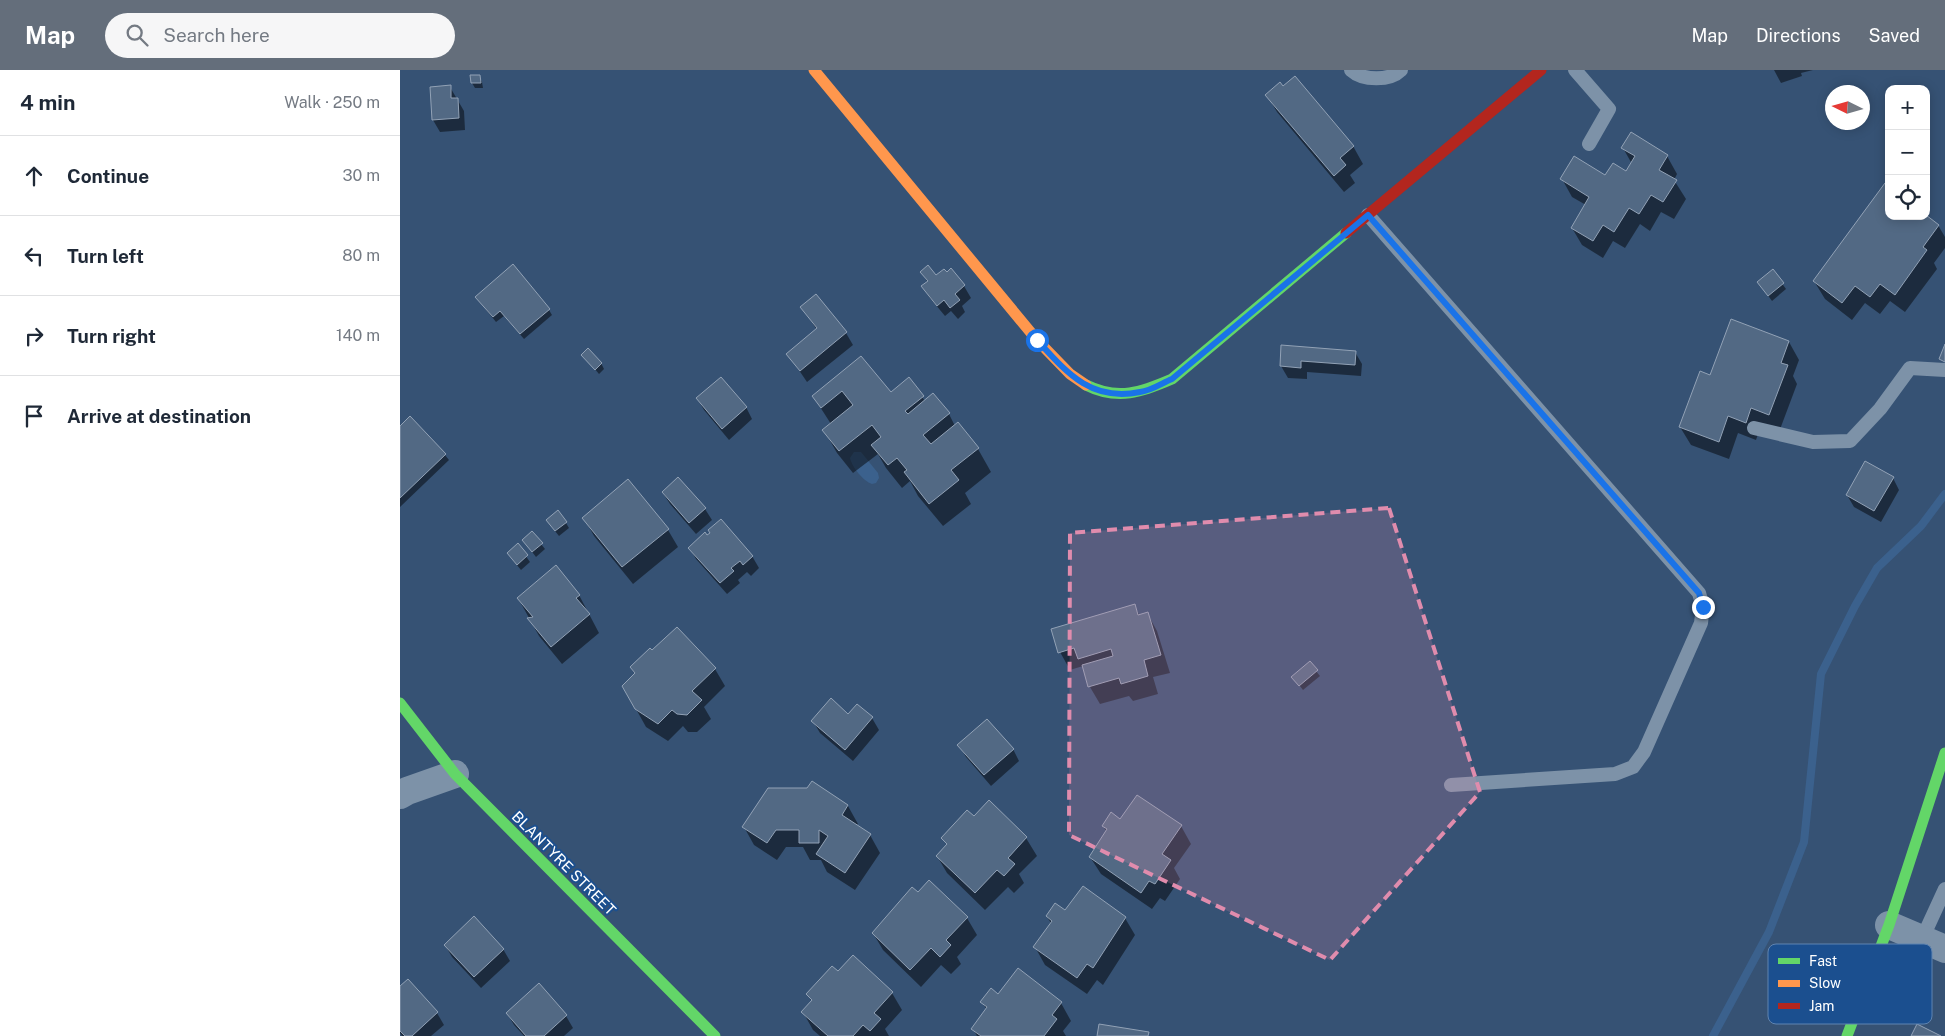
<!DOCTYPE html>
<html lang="en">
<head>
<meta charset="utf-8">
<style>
  body { margin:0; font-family:"Public Sans",sans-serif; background:#f6f6f7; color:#1f2937 }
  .controls { position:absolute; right:15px; top:15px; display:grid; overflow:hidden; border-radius:10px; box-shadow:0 2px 12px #0003 }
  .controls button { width:45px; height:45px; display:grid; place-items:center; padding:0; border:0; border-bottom:1px solid #e0e1e3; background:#fff; color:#1f2937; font:25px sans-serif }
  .compass { position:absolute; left:1425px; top:15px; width:45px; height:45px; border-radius:50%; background:#fff; box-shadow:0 2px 12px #0003; rotate:275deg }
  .stop { position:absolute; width:15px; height:15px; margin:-11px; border:4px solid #1a73e8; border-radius:50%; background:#fff }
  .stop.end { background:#1a73e8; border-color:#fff; box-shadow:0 1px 5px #0008 }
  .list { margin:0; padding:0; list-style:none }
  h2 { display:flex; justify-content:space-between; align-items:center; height:65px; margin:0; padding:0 20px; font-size:21px }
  h2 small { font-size:16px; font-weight:400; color:#747a83 }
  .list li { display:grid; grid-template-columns:32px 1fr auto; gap:15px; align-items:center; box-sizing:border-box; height:80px; padding:0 20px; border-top:1px solid #e0e1e3 }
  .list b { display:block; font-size:19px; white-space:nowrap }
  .list em { font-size:16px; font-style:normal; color:#747a83 }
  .icon { flex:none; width:28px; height:28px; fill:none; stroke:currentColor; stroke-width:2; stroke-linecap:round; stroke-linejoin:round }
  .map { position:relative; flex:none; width:1545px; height:966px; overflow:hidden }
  header { display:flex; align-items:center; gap:30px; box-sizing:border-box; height:70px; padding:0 25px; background:#646e7b; color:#fff }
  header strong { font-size:24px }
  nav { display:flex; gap:28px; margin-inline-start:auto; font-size:18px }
  .search { width:350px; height:45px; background:#f6f6f7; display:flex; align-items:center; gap:12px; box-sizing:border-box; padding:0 18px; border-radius:28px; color:#747a83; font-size:19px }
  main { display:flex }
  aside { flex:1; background:#fff }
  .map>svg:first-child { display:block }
  .water { fill:#3b618d }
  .shadow { fill:#0007 }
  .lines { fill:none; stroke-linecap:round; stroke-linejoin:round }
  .stream { stroke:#3b618d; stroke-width:8 }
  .building { fill:#526984; stroke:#92a2b6 }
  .lane { stroke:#7d92a8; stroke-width:14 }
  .street { stroke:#7d92a8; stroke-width:28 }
  .fast { stroke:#63d668; stroke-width:11 }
  .slow { stroke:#ff974d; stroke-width:11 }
  .jam { stroke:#b3261e; stroke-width:11 }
  .route { stroke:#1a73e8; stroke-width:6 }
  .marked { fill:#e08cad; fill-opacity:0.2; stroke:#e08cad; stroke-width:4; stroke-dasharray:10 6; stroke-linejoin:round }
  .labels { text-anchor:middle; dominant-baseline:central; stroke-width:4; stroke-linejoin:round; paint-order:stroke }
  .street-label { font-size:15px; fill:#fff; stroke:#1b4f8f }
  .key { fill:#1b4f8f; stroke:#5f84b1; stroke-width:1 }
  .key-label { font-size:14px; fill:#fff }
</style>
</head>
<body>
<header>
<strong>Map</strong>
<div class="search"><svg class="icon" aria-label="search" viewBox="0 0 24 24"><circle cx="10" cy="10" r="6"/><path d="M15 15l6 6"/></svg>Search here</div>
<nav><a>Map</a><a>Directions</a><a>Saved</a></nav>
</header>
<main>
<aside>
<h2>4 min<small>Walk · 250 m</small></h2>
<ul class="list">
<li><svg class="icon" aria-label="ahead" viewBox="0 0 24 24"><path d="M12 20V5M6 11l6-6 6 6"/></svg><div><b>Continue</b></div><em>30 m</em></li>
<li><svg class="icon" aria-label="left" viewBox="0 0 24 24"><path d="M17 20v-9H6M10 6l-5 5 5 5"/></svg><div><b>Turn left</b></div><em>80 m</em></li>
<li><svg class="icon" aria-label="right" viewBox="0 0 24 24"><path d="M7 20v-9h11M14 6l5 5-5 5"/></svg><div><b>Turn right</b></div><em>140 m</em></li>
<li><svg class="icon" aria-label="arrive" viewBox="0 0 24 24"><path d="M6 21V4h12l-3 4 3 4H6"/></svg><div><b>Arrive at destination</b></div></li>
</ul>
</aside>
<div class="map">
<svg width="1545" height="966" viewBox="0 0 1545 966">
  <rect width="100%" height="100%" fill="#365274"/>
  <!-- water -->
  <path class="water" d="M454,382h7l17,21 1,5 -3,5 -4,1c-9,-3 -20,-17 -22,-26z"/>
  <!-- shadow -->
  <path class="shadow" d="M1374,0h39l-12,3 1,3 -21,7z
    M79,6l3,6 1,6h-8l-3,-5z
    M50,17l14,24 1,19 -25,2 -7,-12z
    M867,25l86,51 10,18 -13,11 5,8 -11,9 -67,-80z
    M1223,78l44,8 10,18 -3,6 12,19 -12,20 -13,-7 -11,19 -10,-7 -15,24 -12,-7 -10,17 -21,-13 -10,-17 14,-23 -14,-8 -10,-18 43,-2 21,-5 6,-8z
    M1489,146l49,9 7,12v11l-11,15 3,6 -32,43 -15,-11 -10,13 -15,-11 -13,17 -27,-21 -11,-18z
    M551,200l13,16 7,12 -9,8 3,6 -7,7 -7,-8 -6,5 -15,-18 -7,-11 5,-4 -6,-11 14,5 11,-3z
    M1373,201l13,18 -14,12 -13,-18z
    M416,225l30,38 7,12 -46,37 -19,-28 29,-24 -15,-23z
    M76,227l73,13 3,5 -28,24 -20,-23 -8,6z
    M1332,251l57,21 10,18 -6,16 4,8 -18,48 -18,-7 -5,15 -18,-7 -9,26 -38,-14 -11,-18 31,-50z
    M883,277l72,5 7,12 -1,12 -54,-4v7l-19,-1 -7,-12z
    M183,285l18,8 3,6 -5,5z
    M461,288l30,36 18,-15 16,22 24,13 6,12 23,23 13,23 -26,21 6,11 -28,22 -25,-30 -8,-15 -8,7 -16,-20 -8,-14 -25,19 -16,-20 -13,-23 7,-6 -18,-28z
    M297,328l49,9 6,12 -23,21 -25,-30z
    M0,358l45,27 4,5 -49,47z
    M1493,408l6,12 -18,32 -27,-15 -7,-12z
    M263,423l42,16 7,11 -16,14 -26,-30z
    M184,448l84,12 10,17 -45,37 -39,-48z
    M166,453l3,5 -10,8 -8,-10z
    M132,463l13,16 -9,8 -13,-17z
    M307,466l45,20 7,12 -8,8 -4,-4 -9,8 2,3 -13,11 -31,-35 -6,-11z
    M118,475l12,17 -9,8 -10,-12z
    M179,525l20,38 -37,31 -23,-28 -21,-38z
    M734,536l6,10 7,-3 10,18 13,42 -17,4 5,17 -25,7 -4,-5 -29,8 -10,-17 -7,-21 -13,4 -10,-18z
    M231,597l84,2 10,17 -21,21 7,12 -14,13h-9l-5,-6 -15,15 -22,-14 -10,-18 -1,-35z
    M916,601l4,5 -17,14 -10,-13z
    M448,645l24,3 7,12 -26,31 -33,-28 -7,-12z
    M559,675l54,4 6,12 -28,25 -25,-29z
    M413,713l35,23 10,18 -2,2 14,9 10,18 -25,37 -28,-18 -6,-12h-11l-7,-13h-17l-9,13 -23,-15 -10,-18 64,-37z
    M589,732l37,36 11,18 -18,18 5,9 -10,10 -6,-6 -23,23 -38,-37 -10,-17 10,-11 -4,-7 31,-20z
    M721,751l60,5 10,18 -17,24 6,11 -15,22 -5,-3 -8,11 -51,-35 -11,-17 17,-25 -4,-6z
    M518,824l49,24 10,17 -20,22 4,7 -10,10 -10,-9 -20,22 -38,-37 -10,-17z
    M665,842l60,6 10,17 -32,50 -6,-5 -10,14 -42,-29 -10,-18 16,-24 -4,-6z
    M45,875l58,4 7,12 -29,27 -29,-31z
    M439,903l53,20 10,17 -17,19 4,7h-69l-7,-6 -10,-18 9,-10 -4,-7z
    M139,915l27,31 7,12 -9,8h-40l-10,-11 -7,-12z
    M0,917l37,26 7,12 -13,11h-29l-2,-3z
    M598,925l63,8 10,18 -8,10 3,5h-89l-4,-7 14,-19 -5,-8z"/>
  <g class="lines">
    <!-- stream -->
    <path class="stream" d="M1313,966l56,-104 35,-90 17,-168 34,-68 22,-38 44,-42 24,-32"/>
  </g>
  <!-- building -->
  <path class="building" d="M70,5h10l1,8h-10z
    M895,6l59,70 -14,12 6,7 -12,11 -69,-81 15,-13 3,4z
    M51,15v13h7l1,20 -27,2 -2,-33z
    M1231,62l37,23 -9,15 18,10 -14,22 -12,-7 -12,19 -10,-6 -15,24 -11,-7 -10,16 -22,-13 18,-31 -29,-18 14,-23 31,19 8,-12 13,8 9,-15 -14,-8z
    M1485,113l4,4v29h37v-1l13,10 -16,22 4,3 -32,45 -15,-11 -10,13 -15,-11 -13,17 -29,-22z
    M113,194l37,45 -30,25 -20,-23 -7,6 -18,-20z
    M528,195l8,10 8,-6 3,3 4,-4 14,17 -10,9 5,6 -10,8 -6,-8 -7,6 -16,-20 7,-5 -8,-9z
    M1373,199l11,14 -16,13 -11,-14z
    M416,224l31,38 -47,39 -14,-17 31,-26 -17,-21z
    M1331,249l58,22 -8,22 7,2 -19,50 -18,-7 -5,15 -18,-7 -9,26 -40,-15 21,-56 10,4z
    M1545,274v18l-6,-3z
    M881,275l75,6 -1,14 -54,-4v7l-21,-2z
    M188,278l14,15 -7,7 -14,-15z
    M461,286l30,36 18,-15 15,19 -19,15 3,3 25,-21 17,20 -27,22 8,9 27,-22 21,26 -28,22 8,10 -30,24 -25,-32 3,-2 -10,-12 -9,7 -17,-20 10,-8 -9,-12 -33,26 -17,-21 31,-25 -11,-14 -21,17 -9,-12z
    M321,307l26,30 -25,22 -26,-31z
    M10,346l36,38 -46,44v-72z
    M1465,391l29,16 -20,34 -28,-16z
    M278,407l28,31 -17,15 -27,-31z
    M228,409l41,50 -47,38 -40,-49z
    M158,440l9,12 -12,9 -9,-11z
    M321,449l32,37 -10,9 -3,-4 -9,7 3,3 -14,12 -32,-35 17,-16 2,3 3,-2 -2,-3z
    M132,461l11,12 -11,9 -10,-12z
    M118,473l10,12 -11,10 -10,-12z
    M156,495l24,30 -4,3 14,16 -39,33 -24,-29 6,-1 -16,-19z
    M735,534l3,11 10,-3 13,43 -17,5 4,16 -27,8 -2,-6 -31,9 -6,-22 31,-9 -2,-7 -33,10 -4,-11 -16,5 -7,-24z
    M277,557l39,41 -24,23 10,9 -15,15 -10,-1 -5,-4 -14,14 -23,-15 -13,-23 13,-13 -5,-6 20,-19 2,2z
    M910,591l8,9 -19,16 -8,-9z
    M431,628l17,16 9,-10 16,13 -28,33 -34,-29z
    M587,649l27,30 -30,26 -27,-30z
    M412,711l36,24 -6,10 29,19 -26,39 -29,-19 12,-18 -9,-6v13h-20v-13h-23l-9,13 -25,-16 26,-39h39z
    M737,725l45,30 -20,29 9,6 -16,24 -6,-3 -8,12 -52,-36 18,-28 -5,-3 9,-14 9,7z
    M589,730l38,37 -19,21 7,6 -11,12 -7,-6 -22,23 -39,-37 11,-12 -6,-6 26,-28 7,6z
    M529,810l39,37 -22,23 5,5 -11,12 -9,-9 -21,22 -38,-37 40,-46 6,5z
    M683,816l43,31 -33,51 -6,-4 -10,14 -44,-31 19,-26 -6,-5 9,-13 10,7z
    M74,846l30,33 -30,28 -30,-32z
    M453,885l40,37 -19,21 7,6 -11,12 -7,-6 -10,11h-25l-27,-24 11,-12 -6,-6 26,-28 6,5z
    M618,898l44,34 -10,13 5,4 -13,17h-63l-10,-7 16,-22 -7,-5 11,-14 7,6z
    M8,909l30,33 -26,24h-7l-5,-5v-45z
    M139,913l28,32 -23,21h-18l-20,-23z
    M699,954l50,8 -1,4h-51z
    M1517,954l24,12h-30z"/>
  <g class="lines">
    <!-- lane -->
    <path class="lane" d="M951,0c12,11 39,11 50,0
      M1175,0l34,39 -20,35
      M968,145l331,378 4,14 -2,16 -57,129 -11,15 -18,7 -164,11
      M1354,358l59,14 37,-1 30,-32 30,-41 35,2
      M1522,869l23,-50"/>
    <!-- street -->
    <path class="street" d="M0,725l7,-4 48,-17
      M1489,855l56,24"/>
    <!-- fast -->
    <path class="fast" d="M686,315c32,16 56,7 86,-6l174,-146
      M0,633l55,71 260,262
      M1447,966l42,-111 56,-172"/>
    <!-- slow -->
    <path class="slow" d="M414,0l223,270 33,34 16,11"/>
    <!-- jam -->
    <path class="jam" d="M946,163l195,-163"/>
  </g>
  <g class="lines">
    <!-- route -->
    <path class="route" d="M637,270c30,33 54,62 103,52 11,-1 22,-9 32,-13l196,-164 331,378 4,14"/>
  </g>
  <!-- marked area -->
  <path class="marked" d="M989,438l91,284 -150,168 -261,-125 1,-302z"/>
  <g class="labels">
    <!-- street labels -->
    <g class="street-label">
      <text transform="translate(164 793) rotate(45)">BLANTYRE STREET</text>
    </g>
  </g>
  <!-- legend -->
  <rect x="1368" y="874" width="164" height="80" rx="8" class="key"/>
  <rect x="1378" y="888" width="22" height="6" fill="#63d668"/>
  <rect x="1378" y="910" width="22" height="7" fill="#ff974d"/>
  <rect x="1378" y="933" width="22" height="6" fill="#b3261e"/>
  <g class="key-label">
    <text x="1409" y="896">Fast</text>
    <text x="1409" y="918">Slow</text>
    <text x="1409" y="941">Jam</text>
  </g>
</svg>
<div class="controls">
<button>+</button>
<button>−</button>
<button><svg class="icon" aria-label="locate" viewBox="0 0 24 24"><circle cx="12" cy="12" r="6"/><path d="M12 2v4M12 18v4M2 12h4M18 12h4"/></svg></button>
</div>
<svg class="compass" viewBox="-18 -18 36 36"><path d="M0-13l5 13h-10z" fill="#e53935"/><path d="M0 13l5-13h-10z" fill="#747a83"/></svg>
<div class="stop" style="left:637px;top:270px"></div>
<div class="stop end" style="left:1303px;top:537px"></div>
</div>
</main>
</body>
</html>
